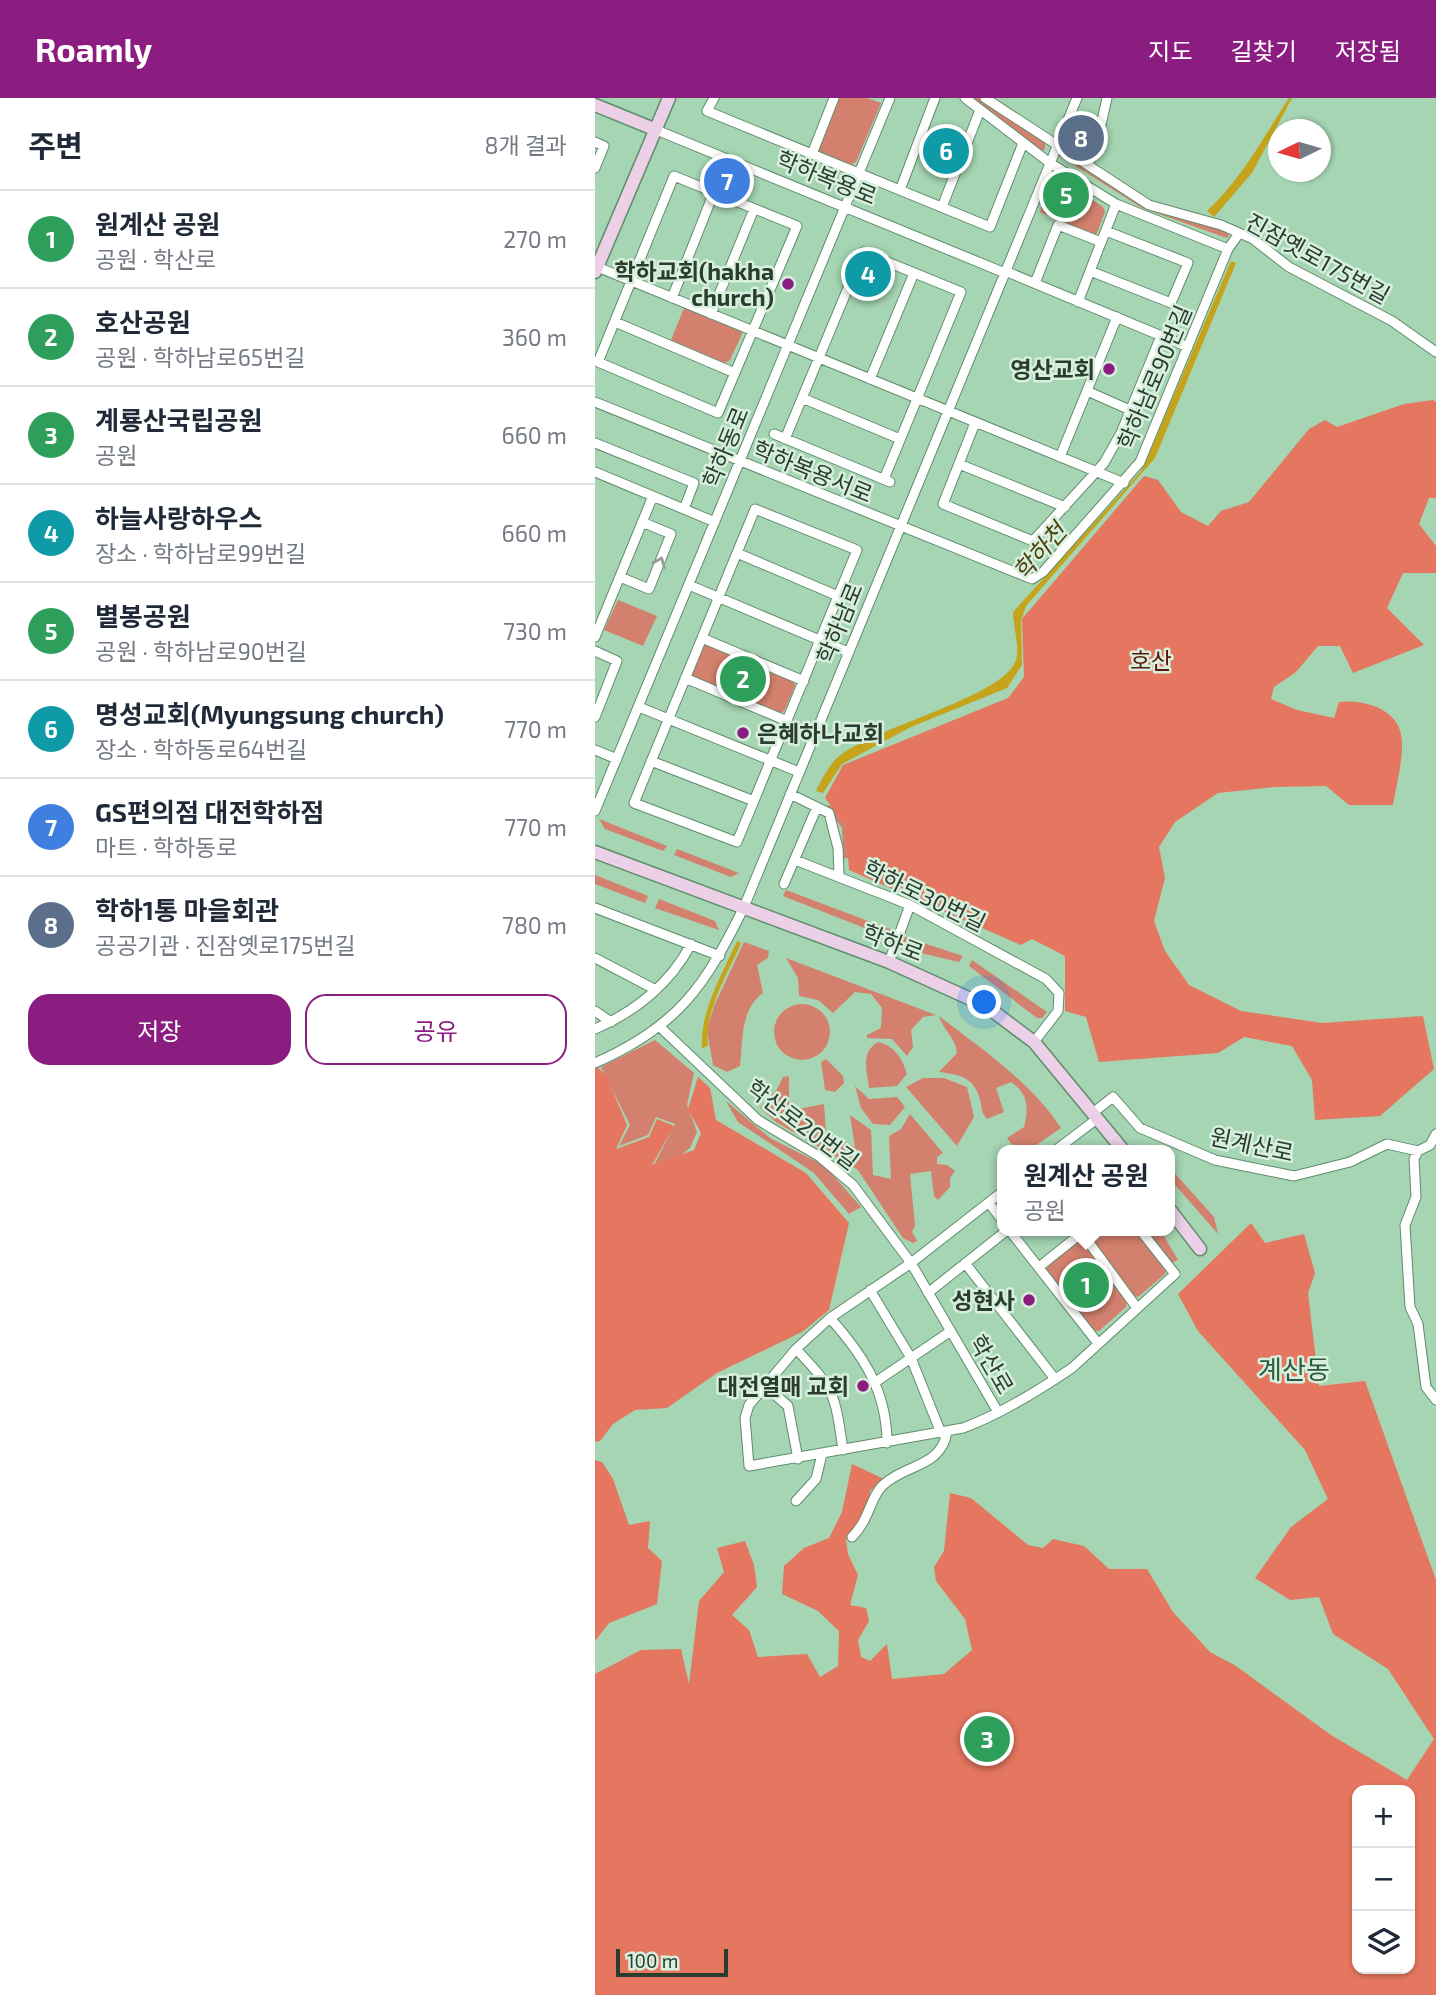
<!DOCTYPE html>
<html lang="ko">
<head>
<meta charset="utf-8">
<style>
  body { margin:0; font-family:"Exo 2","Noto Sans KR",sans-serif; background:#f6f6f7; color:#1f2937 }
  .controls { position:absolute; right:21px; bottom:21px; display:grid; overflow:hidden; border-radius:14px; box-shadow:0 2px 5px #0004 }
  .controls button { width:63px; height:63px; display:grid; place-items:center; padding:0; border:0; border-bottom:2px solid #e0e1e3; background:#fff; color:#1f2937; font:35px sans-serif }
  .compass { position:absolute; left:673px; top:21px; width:63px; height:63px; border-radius:50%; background:#fff; box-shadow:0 2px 5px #0004; rotate:265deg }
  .scale { position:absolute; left:21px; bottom:18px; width:112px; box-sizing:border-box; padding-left:7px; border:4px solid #2a3d2f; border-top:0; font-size:19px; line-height:24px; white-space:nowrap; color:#2a3d2f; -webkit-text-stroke:5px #d7efdd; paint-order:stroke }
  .you { position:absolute; left:390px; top:905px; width:24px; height:24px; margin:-18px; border:5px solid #fff; border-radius:50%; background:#1a73e8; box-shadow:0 0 0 10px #1a73e833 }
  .badge { display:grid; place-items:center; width:46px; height:46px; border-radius:50%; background:#8b1c80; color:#fff; font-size:23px; font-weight:700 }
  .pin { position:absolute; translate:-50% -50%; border:4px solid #fff; box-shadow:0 2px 7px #0006 }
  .popup { position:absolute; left:402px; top:1047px; width:178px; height:91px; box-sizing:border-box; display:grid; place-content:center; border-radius:14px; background:#fff; filter:drop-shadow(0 2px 5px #0005); font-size:23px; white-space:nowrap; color:#747a83 }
  .popup b { font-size:26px; color:#1f2937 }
  .popup::after { content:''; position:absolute; left:50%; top:100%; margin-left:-14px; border:14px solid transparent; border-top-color:#fff }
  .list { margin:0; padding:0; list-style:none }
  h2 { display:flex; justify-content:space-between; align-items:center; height:91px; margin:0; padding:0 28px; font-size:30px }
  h2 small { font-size:23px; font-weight:400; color:#747a83 }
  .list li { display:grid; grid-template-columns:46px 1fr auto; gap:21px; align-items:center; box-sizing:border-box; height:98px; padding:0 28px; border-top:2px solid #e0e1e3 }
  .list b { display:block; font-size:26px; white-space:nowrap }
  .list p { margin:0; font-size:23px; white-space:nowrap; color:#747a83 }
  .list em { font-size:23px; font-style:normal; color:#747a83 }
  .actions { display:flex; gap:14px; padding:21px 28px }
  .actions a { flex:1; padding:16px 0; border:2px solid #8b1c80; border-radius:21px; text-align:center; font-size:24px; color:#8b1c80 }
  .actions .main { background:#8b1c80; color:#fff }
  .icon { flex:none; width:38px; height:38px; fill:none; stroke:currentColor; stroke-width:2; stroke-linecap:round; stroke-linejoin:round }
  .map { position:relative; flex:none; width:841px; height:1897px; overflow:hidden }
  header { display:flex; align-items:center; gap:42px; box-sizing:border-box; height:98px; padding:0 35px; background:#8b1c80; color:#fff }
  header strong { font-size:33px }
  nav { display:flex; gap:38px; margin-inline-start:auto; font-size:24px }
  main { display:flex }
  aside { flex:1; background:#fff }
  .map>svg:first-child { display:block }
  .green { fill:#d4806e }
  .forest { fill:#e5765f; fill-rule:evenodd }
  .water { fill:#c5a31b }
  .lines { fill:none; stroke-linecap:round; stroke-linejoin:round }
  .street-casing { stroke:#5f8c6c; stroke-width:11 }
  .secondary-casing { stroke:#5f8c6c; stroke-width:15 }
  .street { stroke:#fff; stroke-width:9 }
  .secondary { stroke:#ebd0e7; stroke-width:12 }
  .oneway { stroke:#949e97 }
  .poi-dot { fill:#8b1c80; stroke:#d7efdd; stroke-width:2.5 }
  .labels { text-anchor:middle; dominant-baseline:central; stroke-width:5; stroke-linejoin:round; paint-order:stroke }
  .street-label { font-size:23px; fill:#2a3d2f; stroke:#d7efdd }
  .poi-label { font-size:23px; font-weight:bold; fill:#2a3d2f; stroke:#d7efdd; text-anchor:end }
  .park-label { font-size:23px; fill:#5a1507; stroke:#d7efdd }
  .water-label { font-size:24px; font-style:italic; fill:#4f420f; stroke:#d7efdd }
  .quarter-label { font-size:26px; fill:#2d593c; stroke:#d7efdd }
</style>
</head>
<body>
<header>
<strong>Roamly</strong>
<nav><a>지도</a><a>길찾기</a><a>저장됨</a></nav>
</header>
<main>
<aside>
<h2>주변<small>8개 결과</small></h2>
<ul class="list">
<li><span class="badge" style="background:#2e9e5b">1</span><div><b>원계산 공원</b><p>공원 · 학산로</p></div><em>270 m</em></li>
<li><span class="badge" style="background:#2e9e5b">2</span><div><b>호산공원</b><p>공원 · 학하남로65번길</p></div><em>360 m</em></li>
<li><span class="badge" style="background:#2e9e5b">3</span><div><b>계룡산국립공원</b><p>공원</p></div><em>660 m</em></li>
<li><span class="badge" style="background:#0f9aa8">4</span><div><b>하늘사랑하우스</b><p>장소 · 학하남로99번길</p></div><em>660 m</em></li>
<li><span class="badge" style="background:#2e9e5b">5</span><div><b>별봉공원</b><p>공원 · 학하남로90번길</p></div><em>730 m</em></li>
<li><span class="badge" style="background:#0f9aa8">6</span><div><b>명성교회(Myungsung church)</b><p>장소 · 학하동로64번길</p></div><em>770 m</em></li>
<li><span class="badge" style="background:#3f7fe0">7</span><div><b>GS편의점 대전학하점</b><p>마트 · 학하동로</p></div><em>770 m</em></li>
<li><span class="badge" style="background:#5c6f8a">8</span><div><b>학하1통 마을회관</b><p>공공기관 · 진잠옛로175번길</p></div><em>780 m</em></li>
</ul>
<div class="actions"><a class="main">저장</a><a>공유</a></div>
</aside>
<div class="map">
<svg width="841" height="1897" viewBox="0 0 841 1897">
  <rect width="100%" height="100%" fill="#a5d5b2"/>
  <!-- green -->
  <path class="green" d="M243,0h29l14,5 -25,59 -6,3 -30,-13 -2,-4z
    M374,0h11l65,45v7h-6z
    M464,54c30,17 58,39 88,55 26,13 56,14 83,26l-3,5 -85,-30 -84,-53z
    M464,79l44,30 2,5 -9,23 -56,-23 11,-30z
    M90,208l55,23 2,5 -12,26 -5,3 -54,-23z
    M23,502l39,16 -14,30 -39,-16z
    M110,545l88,37 2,6 -11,25 -4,2 -88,-36 -3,-6z
    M248,704l17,53 -17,4 -1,-31 -16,-22z
    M4,721l68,27 -4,5 -58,-22z
    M82,751l62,24 -8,4 -57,-22z
    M0,777l53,21 -3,7 -50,-19z
    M191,792l106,40 -7,6 -102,-40z
    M64,801l56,22 4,9 -64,-22z
    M307,838l61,20 -4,6 -34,-8 -24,-11z
    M149,844l25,9 -1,7 -11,7 6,28c-23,17 -20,47 -23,73l-13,6 -14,-7 -6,-34 7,-25z
    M191,860l150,57 -13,2 -12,13 2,17 -6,9 -15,-17 -25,-1v-3l14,-7 1,-20 -11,-14 -16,-2 -22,21 -15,-13 -19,-4 -1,-18z
    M377,862l75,52 -5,6h-5l-68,-52z
    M179 934a28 28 0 1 1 56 0a28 28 0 1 1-56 0Z
    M344,918c44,34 92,66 122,112l-32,22h-13l-9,-12 17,-11c5,-18 4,-34 -13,-45l-15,6 8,24 -17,7c-5,-6 -5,-8 -6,-15 -5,-26 -19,-29 -42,-32l18,-19c-1,-15 -14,-23 -18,-37z
    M60,942l39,33 -7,32 10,27 -7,16 -27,22 -9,-5 21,-41 -19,-7 -8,18 -29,11 11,-21 -29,-58z
    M283,944c16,3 25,17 29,32l-10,12 -28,2c-2,-17 -9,-36 9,-46z
    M231,961l17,17 1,7 -9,9 -10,-2 -4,-28z
    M194,978v35l35,-7 2,28 29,15 -5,-32 21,15 2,45 18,4 -2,-43 12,-7 9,-15 33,39 -6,4v7l10,1 8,6 -5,7v9l-12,13 -4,-4 -3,-25 -21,3 5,52 -3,6 5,9 -4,2 -10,-5 -45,-68 -82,-48 -16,-14 17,-19 6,-12z
    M328,980h21l23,9 7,30 -17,29 -51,-59z
    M260,988l14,13 28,-2 8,10 -15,18 -17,-1 -12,-16z
    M131,1003l44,37 55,28 36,41 -12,7 -35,-41 -76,-51z
    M575,1070l44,49 4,17 -48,-55z
    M493,1133h49l29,38 -1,5 -27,23 -5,-1 -47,-61z
    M552,1133h14l17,29 -7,3z
    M480,1142h5l47,61 -1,6 -27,24 -6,-1 -49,-62z"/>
  <!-- forest -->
  <path class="forest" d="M838,302l3,2v96h-7l-10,26 17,22v27h-33l-16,35 37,37 -71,28 -13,-27h-22l-22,26 -22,15 -3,12 26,11 37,8 5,-16c23,-3 57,6 62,32 4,21 -5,51 -8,71h-44l-23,-19 -52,1 -56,6 -43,29 -16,25 6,31 -11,43 11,30 24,34 52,26 81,12 101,-7 11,53 -54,47 -65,4 -3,-40 -20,-34 -48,-9 -26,16 -119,9 -13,-45 -21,-6v-55l-33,-17 -11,6 -172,-75 -3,-45 -21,-27 18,-33 165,-67 16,-21 -2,-58 122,-143 14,4 23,32 27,14 13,-15 28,-9 60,-73 16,-9 12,7 67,-23z
    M0,967l11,10 21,50 -11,24 33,-12 8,-18 17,7 -22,39 42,-15 7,-17 -13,-24 10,-32 12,11 6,32 90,53 43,50 -20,87 -27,22 -85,41 -50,35 -32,2 -22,14 -13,17 -5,1z
    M656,1125l14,20 39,-9 11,39 -7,20 11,93 46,-5 71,199v415h-841v-321l46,-24 40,-1 8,35 10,-83 25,-29 -7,-24 28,-7 9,24 3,22 -25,28 17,15 9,27 49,-3 13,23 18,-11 1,-35 -21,-20 -36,-17 2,-28 20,-18 25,-10 13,-26 10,-48 32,15 -14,12 -1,18 -23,31 2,14 10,21 -8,30 16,3 3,13 -11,19 3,17 9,4 17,-17 5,35 52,-5 28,-24 -7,-31 -29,-38 -2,-14 10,-16 6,-58 21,5 57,47 15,3 10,-9 31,7 25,23h38l26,43 37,40 26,14 95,69 76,45 27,-41 -46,-70 -55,-35 -14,-37 -29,3 -35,-22 36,-51 37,-28 -23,-49 -107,-119 -20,-37zM762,1692h53v179h-53z
    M0,1362l7,2 11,17 16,46 21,-4 -2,27 14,13 -5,43 -48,19 -14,18z"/>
  <!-- water -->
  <path class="water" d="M694,0h3l-40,75 -38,44 -7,-6c36,-34 56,-73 82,-113z
    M636,163l5,2 -81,195 -129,148 -5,15 1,44 -15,23 -96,39 -69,37 -19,29 -7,-2c5,-10 12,-24 20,-32 34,-32 168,-61 180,-99 4,-13 -3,-35 -3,-48l129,-142z
    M142,843l4,2c-13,31 -37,67 -33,103l-6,2c-2,-38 20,-73 35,-107z"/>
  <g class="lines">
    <!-- street casing -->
    <g class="street-casing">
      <path id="street" d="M119,0l-7,13 283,116 33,-84
        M370,0l85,65 66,41 112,45
        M390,0l164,107 72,20 32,14 36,28 103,54 44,31
        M59,31l351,144
        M0,44l9,4 -9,22
        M217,56l22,-56
        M493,67l11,-31 8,-36
        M79,78l123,50 -79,187 -120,-51z
        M305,92l35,-92
        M347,109l38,-97
        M0,168l529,217
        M410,173l183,76
        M495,173l81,32 17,-40 -82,-32
        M440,185l23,-58 43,17
        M77,200l42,-106
        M483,204l38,-98
        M116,216l43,-105
        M20,224l120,51
        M275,281l44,-106
        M492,293l43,19
        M207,300l98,41
        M0,304l437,177 11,-7 97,-110 88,-213 10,-14
        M380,325l-32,81 90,37 71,-78 17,-30 40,-97
        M179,336l116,48
        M190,341l78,-187 98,40 -77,187
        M0,345l99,40 -10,26
        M465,359l57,-140
        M364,366l106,43
        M0,374l120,50
        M160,411l102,41 -120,292 -103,-39z
        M142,455l101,43
        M25,479l29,12 22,-55 -29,-12
        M94,487l159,67
        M0,539l58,-141
        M107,540l102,43
        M0,553l22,10 -22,56
        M90,580l102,43
        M44,609l160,65
        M0,652l22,9
        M56,663l103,40
        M195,696l39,19 9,35 1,27
        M0,713l295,-713
        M200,762l115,45 136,74 13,14 -1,18 -24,31
        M189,786l33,-77
        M0,810l125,48
        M0,860l61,32
        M294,864l21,-57
        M0,913l16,11
        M65,929l98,93 62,37 33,28 58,78 87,149
        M0,931c40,-17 76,-46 96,-85
        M0,965c84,-37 110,-77 149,-156l333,-809
        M499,1014l19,-15 27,31 75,32 79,16 56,-14 37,-18 31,7 12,-6 6,-11
        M461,1052l42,-32
        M823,1053l-4,8 2,38 -11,28 5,82 8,17 8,63 10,13
        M407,1094l-91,71 -81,55 -34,31 -47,56 -4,13 4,48 214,-38c38,-14 75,-37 109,-60l103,-94 -34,-43
        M394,1105l13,17
        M415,1133l87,111
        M487,1135l55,75
        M370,1165l90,116
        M444,1169l45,-36
        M275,1192l41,68 30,75
        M333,1195l78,-62
        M235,1220c33,37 57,73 57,125
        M201,1251c39,41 39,45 47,101
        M282,1283l74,-50
        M170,1288l23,20 10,53
        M201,1403l20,-22 6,-25
        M257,1439c18,-18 18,-39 30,-51 22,-22 59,-18 65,-54"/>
    </g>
    <!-- secondary casing -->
    <g class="secondary-casing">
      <path id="secondary" d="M0,7l59,24
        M0,174l74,-174
        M0,754l294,110 97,44 48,36 89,108
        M575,1112l30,39"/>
    </g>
    <!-- street -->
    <use href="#street" class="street"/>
    <!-- secondary -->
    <use href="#secondary" class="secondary"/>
  </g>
  <!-- one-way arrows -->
  <defs><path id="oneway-chevron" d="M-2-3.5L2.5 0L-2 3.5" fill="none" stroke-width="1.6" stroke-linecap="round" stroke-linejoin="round" transform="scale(1.75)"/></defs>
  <use class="oneway" href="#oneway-chevron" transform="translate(65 464) rotate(-68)"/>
  <!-- markers -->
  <g class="poi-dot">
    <circle cx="193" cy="186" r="7"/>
    <circle cx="514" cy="271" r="7"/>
    <circle cx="148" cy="635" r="7"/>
    <circle cx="434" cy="1202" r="7"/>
    <circle cx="268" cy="1288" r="7"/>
  </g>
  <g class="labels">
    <!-- street labels -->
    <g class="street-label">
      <text transform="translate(232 79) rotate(22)">학하복용로</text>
      <text transform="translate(723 160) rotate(29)">진잠옛로175번길</text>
      <text transform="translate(559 279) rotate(-67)">학하남로90번길</text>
      <text transform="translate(130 349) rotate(-68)">학하동로</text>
      <text transform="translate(218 373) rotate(22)">학하복용서로</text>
      <text transform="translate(244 525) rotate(-68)">학하남로</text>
      <text transform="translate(330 797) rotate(26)">학하로30번길</text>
      <text transform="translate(298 844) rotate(21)">학하로</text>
      <text transform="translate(208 1026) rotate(37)">학산로20번길</text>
      <text transform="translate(657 1046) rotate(12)">원계산로</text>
      <text transform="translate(397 1266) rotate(60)">학산로</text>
    </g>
    <!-- poi labels -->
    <g class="poi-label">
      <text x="179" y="173">학하교회(hakha<tspan x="179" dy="26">church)</tspan></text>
      <text x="500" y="271">영산교회</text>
      <text x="162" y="635" text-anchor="start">은혜하나교회</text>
      <text x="420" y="1202">성현사</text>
      <text x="254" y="1288">대전열매 교회</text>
    </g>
    <!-- park labels -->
    <g class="park-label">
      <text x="556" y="562">호산</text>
    </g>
    <!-- water labels -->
    <g class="water-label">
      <text transform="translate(444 453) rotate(-49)">학하천</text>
    </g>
    <!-- quarter labels -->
    <g class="quarter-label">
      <text x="699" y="1270">계산동</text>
    </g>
  </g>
</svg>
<div class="controls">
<button>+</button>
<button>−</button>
<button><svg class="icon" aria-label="layers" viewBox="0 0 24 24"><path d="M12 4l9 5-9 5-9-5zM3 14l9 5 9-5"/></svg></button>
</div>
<svg class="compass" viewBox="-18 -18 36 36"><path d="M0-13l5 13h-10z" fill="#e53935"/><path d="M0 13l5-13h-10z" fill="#747a83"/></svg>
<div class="scale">100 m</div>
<div class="you"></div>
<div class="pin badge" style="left:491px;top:1187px;background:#2e9e5b">1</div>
<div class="popup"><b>원계산 공원</b>공원</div>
<div class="pin badge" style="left:148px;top:581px;background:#2e9e5b">2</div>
<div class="pin badge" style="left:392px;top:1641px;background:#2e9e5b">3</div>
<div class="pin badge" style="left:273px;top:176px;background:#0f9aa8">4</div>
<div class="pin badge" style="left:471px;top:97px;background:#2e9e5b">5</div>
<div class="pin badge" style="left:351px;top:53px;background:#0f9aa8">6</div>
<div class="pin badge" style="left:132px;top:83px;background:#3f7fe0">7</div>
<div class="pin badge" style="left:486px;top:40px;background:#5c6f8a">8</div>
</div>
</main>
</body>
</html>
